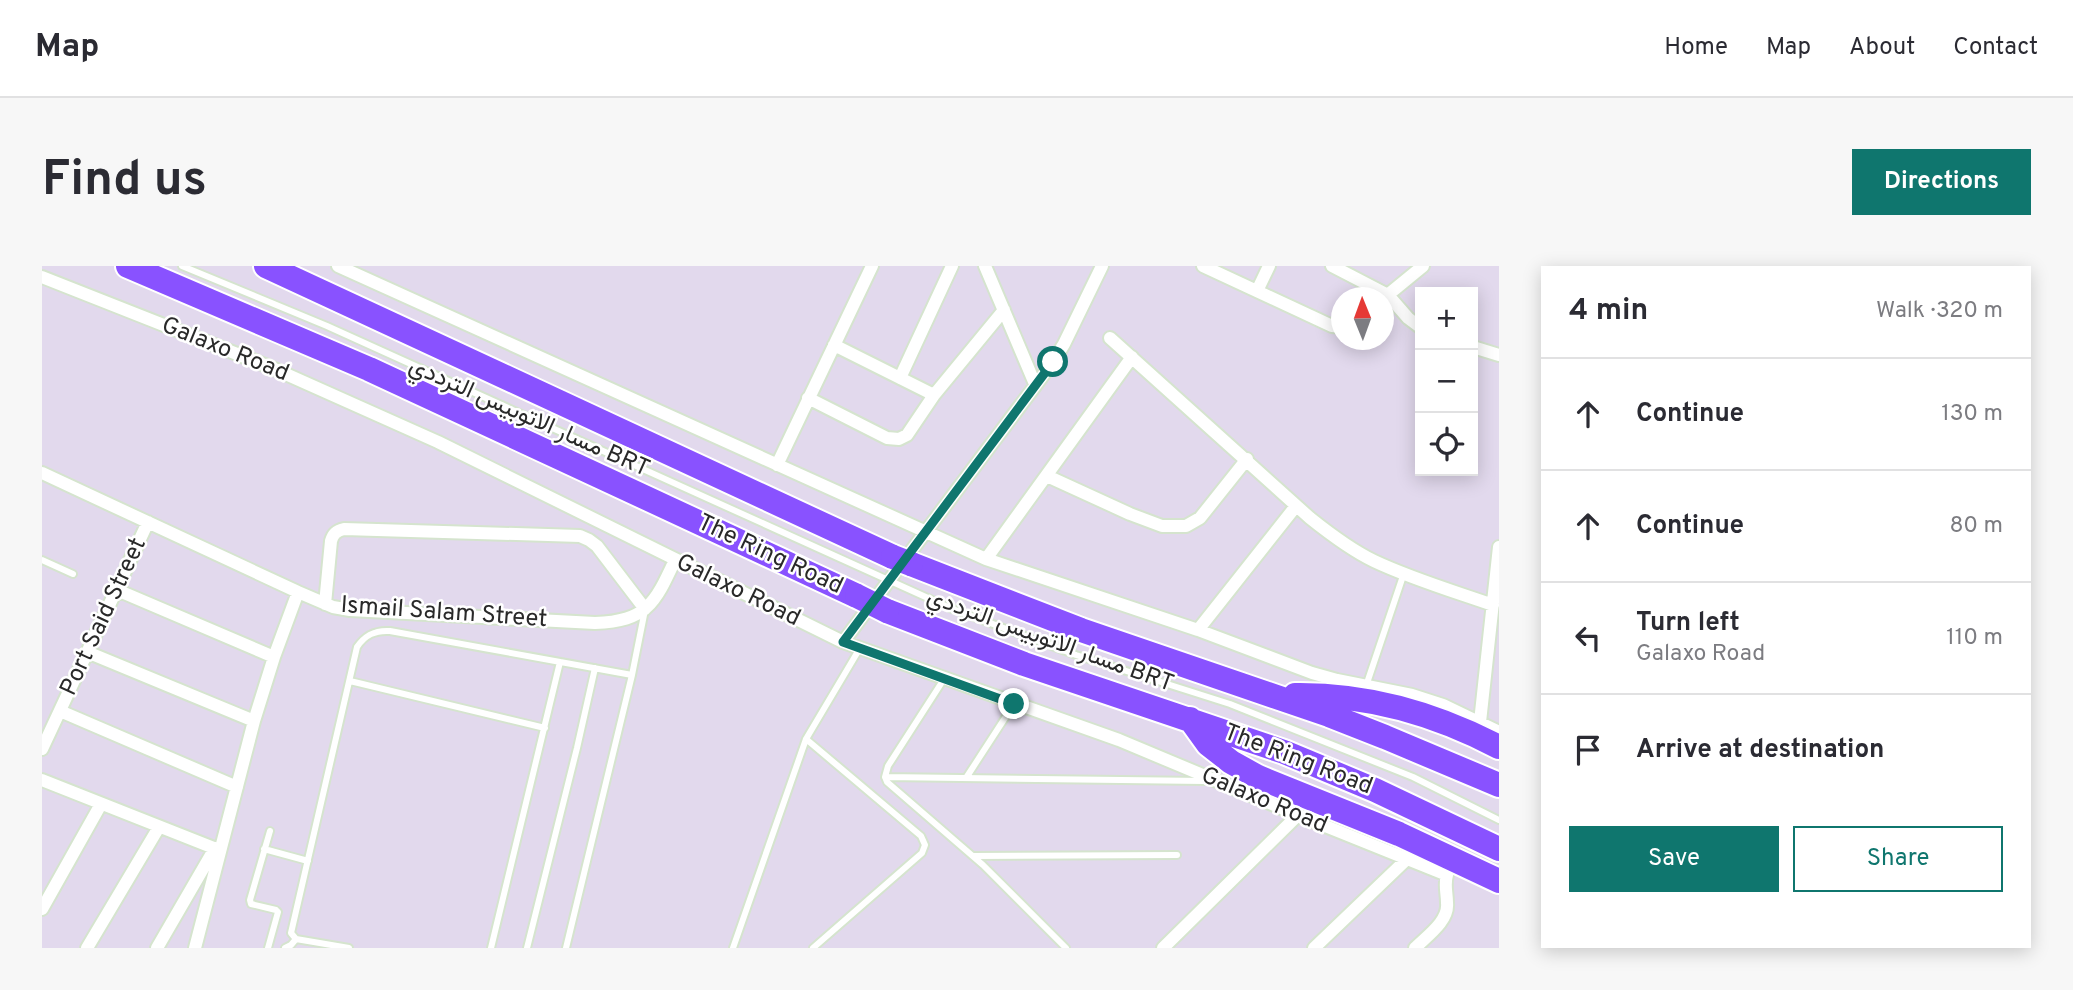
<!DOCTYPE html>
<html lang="en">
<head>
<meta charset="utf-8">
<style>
  body { margin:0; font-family:Overpass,Vazirmatn,sans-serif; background:#f7f7f7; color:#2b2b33 }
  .controls { position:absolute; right:21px; top:21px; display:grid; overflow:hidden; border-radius:0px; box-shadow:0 4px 18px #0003 }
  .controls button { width:63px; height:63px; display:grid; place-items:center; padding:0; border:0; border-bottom:2px solid #e1e1e2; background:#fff; color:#2b2b33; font:35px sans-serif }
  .compass { position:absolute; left:1289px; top:21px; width:63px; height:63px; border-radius:50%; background:#fff; box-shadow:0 4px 18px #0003; rotate:359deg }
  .stop { position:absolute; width:21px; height:21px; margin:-16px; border:5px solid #0f766e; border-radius:50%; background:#fff }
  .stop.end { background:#0f766e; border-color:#fff; box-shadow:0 2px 7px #0008 }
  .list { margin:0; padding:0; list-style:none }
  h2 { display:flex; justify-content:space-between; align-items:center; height:91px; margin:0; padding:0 28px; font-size:30px }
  h2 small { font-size:23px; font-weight:400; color:#7c7c81 }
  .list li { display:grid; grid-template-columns:46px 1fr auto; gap:21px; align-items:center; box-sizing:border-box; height:112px; padding:0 28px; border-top:2px solid #e1e1e2 }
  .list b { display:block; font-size:26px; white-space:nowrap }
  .list p { margin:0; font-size:23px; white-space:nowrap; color:#7c7c81 }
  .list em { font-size:23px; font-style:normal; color:#7c7c81 }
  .actions { display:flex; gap:14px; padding:21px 28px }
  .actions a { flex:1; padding:16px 0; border:2px solid #0f766e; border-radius:0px; text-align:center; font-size:24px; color:#0f766e }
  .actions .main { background:#0f766e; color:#fff }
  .icon { flex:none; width:38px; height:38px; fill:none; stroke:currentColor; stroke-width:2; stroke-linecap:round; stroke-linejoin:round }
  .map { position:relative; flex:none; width:1457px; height:682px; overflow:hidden; border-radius:0px }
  header { display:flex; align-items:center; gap:42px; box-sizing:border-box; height:98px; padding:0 35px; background:#fff; border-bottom:2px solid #e1e1e2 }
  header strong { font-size:33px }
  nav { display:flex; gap:38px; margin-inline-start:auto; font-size:24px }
  .intro { display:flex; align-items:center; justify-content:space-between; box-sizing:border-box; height:168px; padding:0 42px }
  h1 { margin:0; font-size:49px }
  .button { padding:18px 32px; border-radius:0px; background:#0f766e; color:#fff; font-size:24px; font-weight:700 }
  main { display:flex; gap:42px; padding:0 42px }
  aside { flex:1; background:#fff; border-radius:0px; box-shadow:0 4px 18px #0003 }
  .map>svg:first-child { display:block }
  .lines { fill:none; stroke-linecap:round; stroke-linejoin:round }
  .service-casing { stroke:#d5e4ce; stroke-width:10 }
  .minor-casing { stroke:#d5e4ce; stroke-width:16 }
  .motorway-casing { stroke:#fff; stroke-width:28 }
  .service { stroke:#fff; stroke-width:6 }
  .minor { stroke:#fff; stroke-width:12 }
  .motorway { stroke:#8952ff; stroke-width:24 }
  .motorway-bridge-casing { stroke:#fff; stroke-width:28; stroke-linecap:butt }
  .motorway-bridge { stroke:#8952ff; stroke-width:24 }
  .route { stroke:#0f766e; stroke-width:9 }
  .labels { text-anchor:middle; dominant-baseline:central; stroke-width:5; stroke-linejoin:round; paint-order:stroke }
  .street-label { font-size:24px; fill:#292929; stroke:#fff }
</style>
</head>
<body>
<header>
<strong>Map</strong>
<nav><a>Home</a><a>Map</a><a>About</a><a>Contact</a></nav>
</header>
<div class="intro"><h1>Find us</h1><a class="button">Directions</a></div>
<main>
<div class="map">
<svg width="1457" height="682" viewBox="0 0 1457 682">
  <rect width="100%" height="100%" fill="#e2d9ed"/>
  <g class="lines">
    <!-- service casing -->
    <g class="service-casing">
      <path id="service" d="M140,0l145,60 623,282 126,47 154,49 183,73 86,43
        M0,294l31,14
        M902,413l-56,87 -3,11 2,5 96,83 83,83
        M308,415l195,47
        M1324,420l38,-113
        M764,473l115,97 4,9 -3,8 -109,95
        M843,511l320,4
        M924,512l48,-74
        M222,583l44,12
        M932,590l203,-1
        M226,682l10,-36 -2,-2 -25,-6 -1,-4 20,-69
        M243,682l6,-3 5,-6
        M307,682l-53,-9 -5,-6 66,-286c8,-12 18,-17 33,-16l242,44
        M449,682l69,-286
        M485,682l50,-200 18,-80
        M524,682l66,-273 13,-65
        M691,682l73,-209 54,-91"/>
    </g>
    <!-- minor casing -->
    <g class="minor-casing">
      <path id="minor" d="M296,0l648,293 212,71 114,43 25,7 75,15 31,10 56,27
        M943,0l50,118
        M1161,0l129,60 10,1
        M1290,0l56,29 20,23 12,9
        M0,11l228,90 168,75 405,200 276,98 179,75 149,60c-3,10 0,17 0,28 2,18 -20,33 -32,45
        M1215,25l12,-25
        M1342,32l39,-32
        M1068,72l200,180c20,16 41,32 64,43 38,18 79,30 119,44
        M792,79l100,50
        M1431,81l26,8
        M858,112l52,-112
        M766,132l79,40 12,1 8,-4 27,-40 70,-85
        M735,199l95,-199
        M0,207l256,119 35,15 17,3 245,13c52,-2 60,-20 80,-63
        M1005,210l83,38 32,12h24l14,-8 47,-59
        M944,293l146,-202
        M75,324l157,67
        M283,338l6,-63c2,-7 5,-10 13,-12l236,7 9,4 8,6 48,63
        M1156,364l98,-124
        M801,376l210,-280 11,-18 38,-78
        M45,386l167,69
        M18,445l177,76
        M1438,456l19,-175
        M0,483l106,-227
        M0,514l177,70
        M0,643l59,-105
        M45,682l72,-121
        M115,682l58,-100
        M153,682l59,-227 20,-64 24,-65
        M1121,682l135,-133
        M1272,682l93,-89"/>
    </g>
    <!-- motorway casing -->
    <g class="motorway-casing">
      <path id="motorway" d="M86,0l241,103 488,227
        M224,0l627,291
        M869,298l170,66 248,85 56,22 114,48
        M845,345l137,53 260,88 91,38 124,59
        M1253,429c72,-1 141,19 204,52
        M1148,453l18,25 23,18 27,15 141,57 100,47"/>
    </g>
    <!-- service -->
    <use href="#service" class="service"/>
    <!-- minor -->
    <use href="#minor" class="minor"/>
    <!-- motorway -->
    <use href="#motorway" class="motorway"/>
    <!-- motorway-bridge casing -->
    <g class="motorway-bridge-casing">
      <path id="motorway-bridge" d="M851,291l18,7
        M815,330l30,15"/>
    </g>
    <!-- motorway-bridge -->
    <use href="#motorway-bridge" class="motorway-bridge"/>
  </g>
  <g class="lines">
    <!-- route -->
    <path class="route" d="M972,438l-171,-62 210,-280"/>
  </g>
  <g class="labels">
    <!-- street labels -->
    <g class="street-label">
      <text transform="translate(183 84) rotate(22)">Galaxo Road</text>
      <text transform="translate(487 152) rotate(24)">مسار الاتوبيس الترددي BRT</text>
      <text transform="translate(728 289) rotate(25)">The Ring Road</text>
      <text transform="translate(696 325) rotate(26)">Galaxo Road</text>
      <text transform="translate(402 347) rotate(4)">Ismail Salam Street</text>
      <text transform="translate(62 351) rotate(-65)">Port Said Street</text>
      <text transform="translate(1008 375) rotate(20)">مسار الاتوبيس الترددي BRT</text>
      <text transform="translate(1256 494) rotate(21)">The Ring Road</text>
      <text transform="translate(1222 535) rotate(23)">Galaxo Road</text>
    </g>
  </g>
</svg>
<div class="controls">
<button>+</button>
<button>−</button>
<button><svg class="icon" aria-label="locate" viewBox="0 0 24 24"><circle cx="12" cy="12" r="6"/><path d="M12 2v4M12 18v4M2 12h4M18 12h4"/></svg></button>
</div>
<svg class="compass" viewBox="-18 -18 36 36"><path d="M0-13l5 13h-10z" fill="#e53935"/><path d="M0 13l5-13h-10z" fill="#7c7c81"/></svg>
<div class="stop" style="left:1011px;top:96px"></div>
<div class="stop end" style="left:972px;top:438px"></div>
</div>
<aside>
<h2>4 min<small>Walk · 320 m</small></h2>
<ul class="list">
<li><svg class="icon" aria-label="ahead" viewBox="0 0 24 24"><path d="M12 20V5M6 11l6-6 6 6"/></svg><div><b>Continue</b></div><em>130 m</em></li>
<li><svg class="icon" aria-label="ahead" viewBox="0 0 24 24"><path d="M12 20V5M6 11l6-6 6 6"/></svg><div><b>Continue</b></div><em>80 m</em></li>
<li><svg class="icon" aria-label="left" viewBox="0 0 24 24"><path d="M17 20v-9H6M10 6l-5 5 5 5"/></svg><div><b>Turn left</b><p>Galaxo Road</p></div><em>110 m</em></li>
<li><svg class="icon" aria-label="arrive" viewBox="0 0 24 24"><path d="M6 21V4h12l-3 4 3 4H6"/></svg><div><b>Arrive at destination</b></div></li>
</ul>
<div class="actions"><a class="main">Save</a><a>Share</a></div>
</aside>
</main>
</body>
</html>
